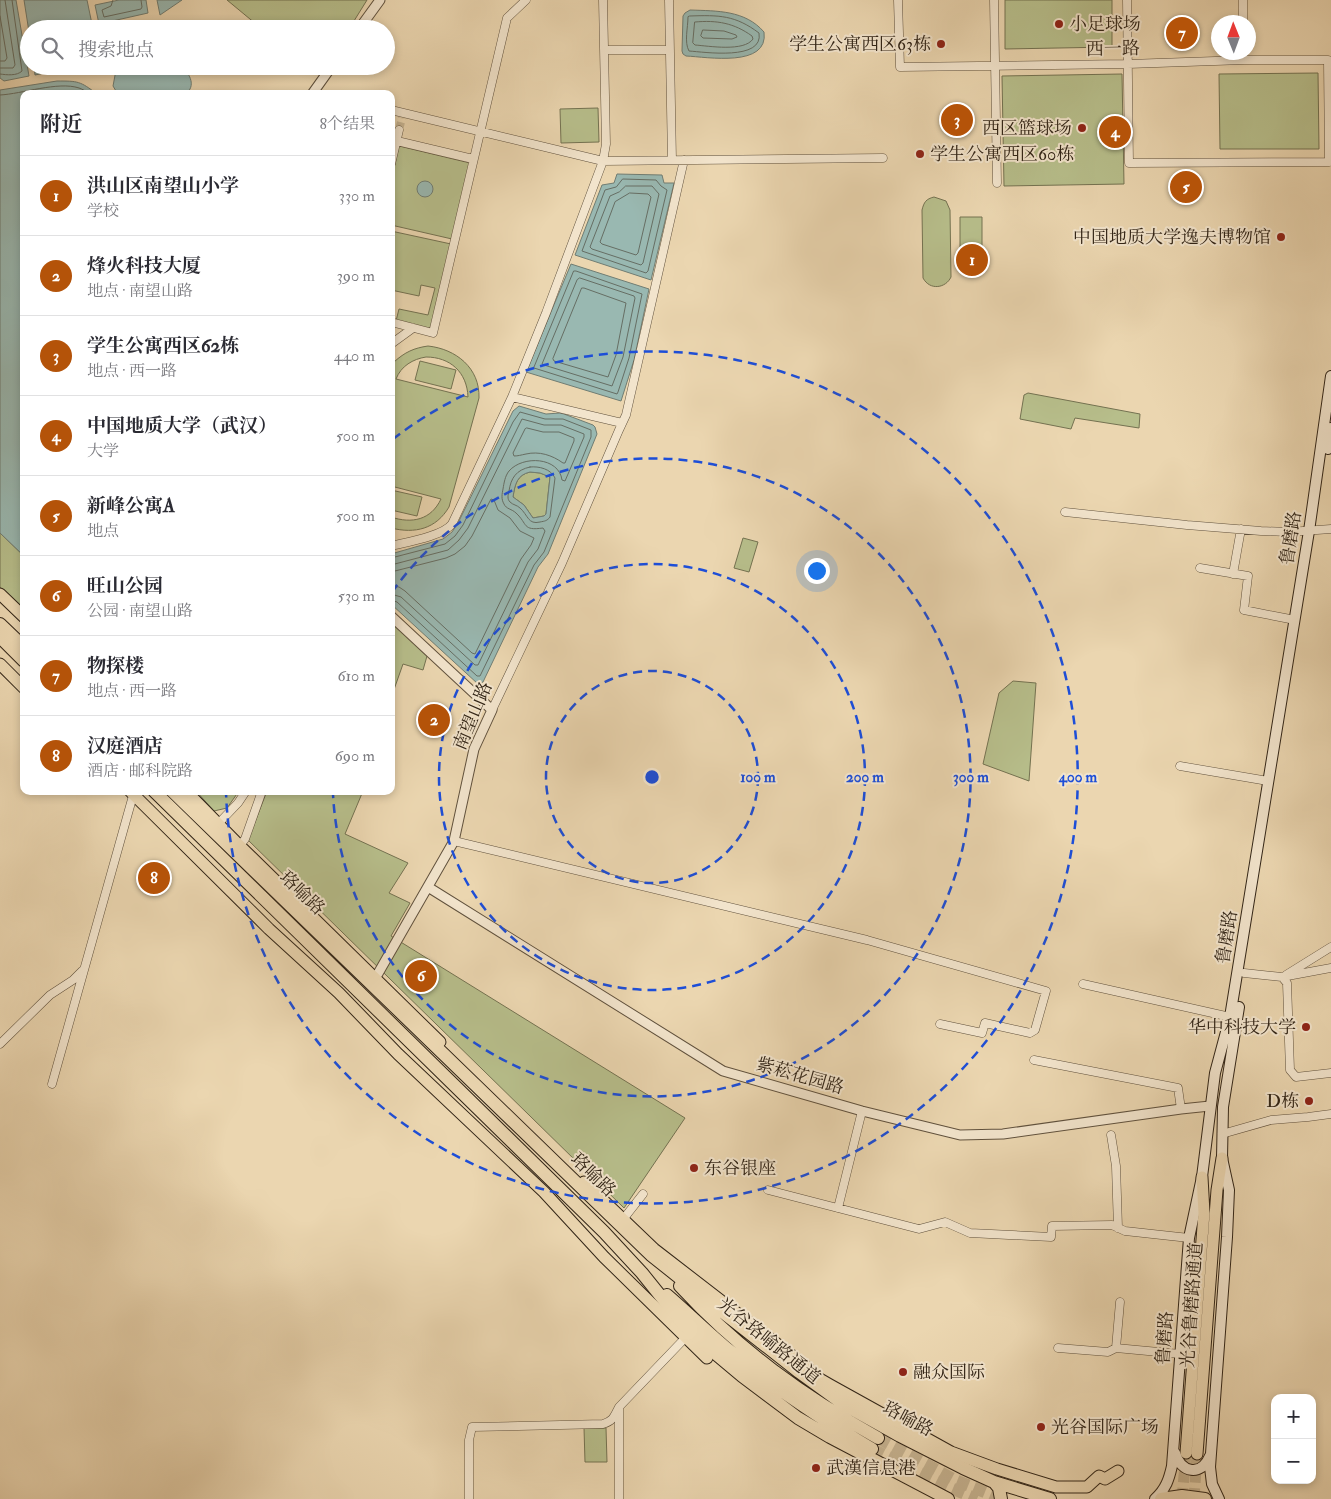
<!DOCTYPE html>
<html lang="zh">
<head>
<meta charset="utf-8">
<style>
  body { margin:0; font-family:"IM FELL Double Pica","Noto Serif SC",serif; background:#f7f7f7; color:#2b2b33 }
  .controls { position:absolute; right:15px; bottom:15px; display:grid; overflow:hidden; border-radius:10px; box-shadow:0 2px 8px #0003 }
  .controls button { width:45px; height:45px; display:grid; place-items:center; padding:0; border:0; border-bottom:1px solid #e1e1e2; background:#fff; color:#2b2b33; font:25px sans-serif }
  .compass { position:absolute; left:1211px; top:15px; width:45px; height:45px; border-radius:50%; background:#fff; box-shadow:0 2px 8px #0003; rotate:359deg }
  .you { position:absolute; left:816px; top:570px; width:18px; height:18px; margin:-12px; border:4px solid #fff; border-radius:50%; background:#1a73e8; box-shadow:0 0 0 8px #1a73e833 }
  .badge { display:grid; place-items:center; width:32px; height:32px; border-radius:50%; background:#b45309; color:#fff; font-size:16px; font-weight:700 }
  .pin { position:absolute; translate:-50% -50%; border:2px solid #fff; box-shadow:0 1px 5px #0006 }
  .list { margin:0; padding:0; list-style:none }
  h2 { display:flex; justify-content:space-between; align-items:center; height:65px; margin:0; padding:0 20px; font-size:21px }
  h2 small { font-size:16px; font-weight:400; color:#7c7c81 }
  .list li { display:grid; grid-template-columns:32px 1fr auto; gap:15px; align-items:center; box-sizing:border-box; height:80px; padding:0 20px; border-top:1px solid #e1e1e2 }
  .list b { display:block; font-size:19px; white-space:nowrap }
  .list p { margin:0; font-size:16px; white-space:nowrap; color:#7c7c81 }
  .list em { font-size:16px; font-style:normal; color:#7c7c81 }
  .icon { flex:none; width:28px; height:28px; fill:none; stroke:currentColor; stroke-width:2; stroke-linecap:round; stroke-linejoin:round }
  .map { position:relative; flex:none; width:1331px; height:1499px; overflow:hidden }
  .search { position:absolute; background:#fff; box-shadow:0 2px 8px #0003; left:20px; top:20px; width:375px; height:55px; display:flex; align-items:center; gap:12px; box-sizing:border-box; padding:0 18px; border-radius:28px; color:#7c7c81; font-size:19px }
  .panel { position:absolute; background:#fff; box-shadow:0 2px 8px #0003; left:20px; top:90px; width:375px; height:705px; border-radius:10px }
  .map>svg:first-child { display:block }
  .green { fill:#b7be8b; stroke:#747251; fill-rule:evenodd }
  .water { fill:#99b8b1; stroke:#707d73; fill-rule:evenodd }
  .lines { fill:none; stroke-linecap:round; stroke-linejoin:round }
  .shore { stroke:#666e64; stroke-width:1 }
  .minor-tunnel { stroke:#c6b391; stroke-width:8; stroke-dasharray:8 4; stroke-linecap:butt }
  .primary-tunnel { stroke:#c6b391; stroke-width:11; stroke-dasharray:11 5.5; stroke-linecap:butt }
  .trunk-tunnel { stroke:#c6b391; stroke-width:12; stroke-dasharray:12 6; stroke-linecap:butt }
  .minor-casing { stroke:#60513d; stroke-width:9 }
  .tertiary-casing { stroke:#60513d; stroke-width:11 }
  .secondary-casing { stroke:#322517; stroke-width:12 }
  .primary-casing { stroke:#322517; stroke-width:13 }
  .trunk-casing { stroke:#322517; stroke-width:14 }
  .minor { stroke:#f2e4cc; stroke-width:8 }
  .tertiary { stroke:#f2e4cc; stroke-width:9 }
  .secondary { stroke:#f2e4cc; stroke-width:10 }
  .primary { stroke:#ebd6b0; stroke-width:11 }
  .trunk { stroke:#ebd6b0; stroke-width:12 }
  .ring { fill:none; stroke:#1d4ed8; stroke-width:2.5; stroke-dasharray:9 6 }
  .poi-dot { fill:#8f2418; stroke:#f2e4cc; stroke-width:2 }
  .labels { text-anchor:middle; dominant-baseline:central; stroke-width:4; stroke-linejoin:round; paint-order:stroke }
  .poi-label { font-size:18px; fill:#322517; stroke:#f2e4cc; text-anchor:start }
  .street-label { font-size:18px; fill:#322517; stroke:#f2e4cc }
  .centre { fill:#1d4ed8; stroke:#f2e4cc; stroke-width:2.5 }
  .ring-label { font-size:15px; text-anchor:middle; font-weight:bold; fill:#1d4ed8; stroke:#f2e4cc; stroke-width:4; stroke-linejoin:round; paint-order:stroke }
</style>
</head>
<body>
<div class="map">
<svg width="1331" height="1499" viewBox="0 0 1331 1499">
  <rect width="100%" height="100%" fill="#ebd6b0"/>
  <filter id="stains"><feTurbulence type="fractalNoise" baseFrequency=".004" numOctaves="4"/><feColorMatrix values="0 0 0 0 .2 0 0 0 0 .09 0 0 0 0 .02 0 0 0 .5 -.17"/></filter>
  <radialGradient id="worn" r=".72"><stop offset=".6" stop-color="#630" stop-opacity="0"/><stop offset="1" stop-color="#630" stop-opacity=".3"/></radialGradient>
  <!-- green -->
  <path class="green" d="M227,0h140l-18,29h-87z
    M1005,0h107v47l-107,2z
    M1318,73l1,76h-99l-1,-75z
    M1122,74l2,110 -120,2 -2,-110z
    M598,108l1,34 -38,1 -1,-34z
    M399,146l71,17 -18,76 -61,-14v-45z
    M934,197l12,4 4,9 1,67c-5,11 -21,14 -28,1l-1,-68c2,-8 4,-11 12,-13z
    M960,217h22v51h-22z
    M391,231l60,13 -20,85 -35,-8 3,-12 29,6 7,-27 -14,-3 -2,11 -28,-6z
    M428,346c28,3 52,22 51,52l-30,109c-13,22 -34,27 -58,21v-11c21,7 40,3 50,-18l-50,-13v-125l3,1c11,-10 20,-14 34,-16zM426,357c24,0 41,15 42,40l-72,-18c5,-13 17,-20 30,-22z
    M420,361l36,9 -5,19 -36,-9z
    M1028,393l112,21 -1,14 -64,-10 -4,11 -51,-10 4,-24z
    M530,472l10,1 10,4 -4,37 -2,2 -11,2 -9,-13 -11,-8c2,-13 4,-22 17,-25z
    M391,490l31,7 -5,19 -26,-6z
    M0,533l24,23v53l-24,-22z
    M743,538l15,4 -9,30 -15,-4z
    M391,621l36,35 -4,14 -20,-6 -12,34z
    M1013,681l23,2 -7,98 -46,-17 16,-71z
    M196,791h43l-12,17 -13,3z
    M267,791h96l-18,43 63,29 -19,30 21,10 -19,33 294,182 -61,90 -376,-368z
    M584,1428h22l1,34h-22z"/>
  <!-- water -->
  <path class="water" d="M0,0h16l13,76 -25,5 -4,-3z
    M24,0h63l6,29h-64v3z
    M119,0h27l2,13 -49,11 -4,-19z
    M157,0h25l-22,15z
    M690,10c27,1 55,0 74,22 5,36 -57,25 -78,24l-3,-2 -1,-3 1,-35 2,-3z
    M34,66h44l-43,9z
    M120,66h63c7,10 13,19 3,28h-63l-7,-3 -3,-5 3,-16z
    M57,81c21,0 23,0 40,13h-73v462l-24,-23v-443z
    M617,174l45,1 2,8h10l-23,97 -76,-25 27,-70 12,-2z
    M417 189a8 8 0 1 1 16 0a8 8 0 1 1-16 0Z
    M571,264l78,25 -15,71 -13,41 -95,-29z
    M519,406l27,8 14,-1 4,1 29,11 2,2 2,7 -49,120 -10,13 -55,115 -5,2 -87,-80v-50l52,-15 9,-7 6,-9 55,-112zM530,472l10,1 10,4 -4,37 -2,2 -11,2 -9,-13 -11,-8c2,-13 4,-22 17,-25z"/>
  <g class="lines">
    <!-- shore -->
    <path class="shore" d="M113,0l-2,6 -9,4 2,7 37,-8 1,-2 -1,-7
      M0,16l7,42 -2,3h-5
      M690,16c29,-1 45,-1 69,17 5,28 -55,19 -70,18 -5,-9 -1,-23 -1,-34z
      M695,22c22,-2 39,1 57,14l1,3c-9,13 -44,7 -58,6l-2,-2z
      M703,30l21,1 12,4 1,2 -5,2 -29,-1 -2,-2z
      M0,68h13l2,-3 -10,-65
      M0,74c7,1 17,2 22,-3l-10,-71
      M0,95c22,-1 58,-14 79,-7 3,1 7,3 10,6
      M623,179l33,1 5,6 6,4 -19,81 -2,2 -64,-22 23,-61 11,-3z
      M626,186h26l7,8 -16,69 -2,2 -49,-16 -2,-2 20,-51 9,-4z
      M630,193l18,1 3,3 -13,56 -2,2 -34,-11 -2,-2 15,-40z
      M574,271h2l66,23 -13,64 -11,34 -1,2 -83,-26z
      M580,278l54,18 1,2 -12,59 -11,29 -68,-21 -2,-1 35,-84z
      M582,288h2l42,15 -10,52 -8,22 -54,-16 -1,-2z
      M527,428l16,4h16l15,6v3l-9,22h-2c-11,-8 -24,-12 -37,-9 -5,1 -8,2 -12,2l-1,-3 12,-24z
      M530,467c9,-1 21,2 25,11l-5,39c-3,4 -5,4 -10,5 -12,3 -12,-7 -20,-14 -3,-3 -7,-3 -10,-6 -3,-3 -2,-7 -1,-11 2,-13 7,-21 21,-24z
      M391,558l54,-14 10,-8 8,-11 50,-103 7,-10 25,7h18l28,11v7l-47,115 -10,13 -54,111h-3l-80,-74 -6,-2
      M391,565l57,-15 11,-10 9,-12 54,-109 22,6h17l23,9v3l-19,44 -3,-1c-3,-23 -39,-25 -53,-9 -4,5 -5,12 -6,18 -1,5 -2,10 1,15 2,5 8,5 12,9 12,11 6,18 27,15l2,3 -7,18 -10,13 -50,103h-3l-74,-68 -10,-3
      M391,572l55,-14 9,-4 10,-8 7,-10 19,-37 3,1 4,10 12,8 10,13 14,7 -3,7 -10,14 -46,95 -3,-1 -67,-62 -6,-4 -8,-1"/>
    <!-- minor-tunnel -->
    <path class="minor-tunnel" d="M399,130l3,-12"/>
    <!-- primary-tunnel -->
    <path class="primary-tunnel" d="M1182,1499l4,-46
      M1194,1499l3,-45"/>
    <!-- trunk-tunnel -->
    <path class="trunk-tunnel" d="M878,1438l77,42 47,19
      M872,1449l79,39 26,11"/>
    <!-- minor casing -->
    <g class="minor-casing">
      <path id="minor" d="M669,0l3,160
        M898,0l2,67 228,-3 116,-4h84l1,102 -200,1 -2,-163
        M994,0l3,183
        M1243,0v22
        M604,50h66
        M391,110l212,51 280,-3
        M397,141l76,18
        M391,164l8,-34
        M391,322l42,11 74,-315 19,-18
        M391,344l22,-16
        M512,397l110,26
        M1065,512l122,13 74,6 28,1 42,-3
        M391,546c16,-4 52,-10 61,-22l60,-127 34,-84 57,-152 3,-17 -3,-144
        M1200,568l48,8 -4,34 51,10
        M1233,574l8,-45
        M492,710l70,-147 57,-133 7,-15 58,-255
        M1180,766l88,15
        M216,826l22,-23 8,-12
        M454,841l413,99 179,51 -11,39 -5,3 -45,-10 -3,10 -42,-9
        M237,849l8,-10 17,-48
        M1244,973l38,4 49,-9
        M1286,975l45,-28
        M1282,977l5,6 3,87 6,7 35,-4
        M1083,984l147,33
        M0,1044l50,-49 23,-15 9,-9
        M1034,1060l144,28 3,21
        M52,1084l82,-292
        M1222,1134l49,-14 37,-3 23,-3
        M1111,1135l5,31 2,62
        M768,1190l151,39 26,-7 25,11 81,4 1,-11 60,-1 13,6 64,7
        M838,1208l24,-97
        M621,1222l22,-28
        M1120,1302l-4,46 64,6
        M1058,1348l50,4 8,-4
        M619,1409v90
        M469,1499v-59l3,-13 131,-3c10,-3 11,-7 16,-17l69,-72"/>
    </g>
    <!-- tertiary casing -->
    <g class="tertiary-casing">
      <path id="tertiary" d="M359,29l21,-29
        M312,94l20,-28
        M428,887l295,184 139,40 98,24 43,-1 178,-25 29,-3
        M372,984l82,-143 20,-92 18,-39 -101,-94"/>
    </g>
    <!-- secondary casing -->
    <g class="secondary-casing">
      <path id="secondary" d="M1328,449l3,-21
        M1175,1453c6,20 26,24 35,3
        M1155,1499c11,-10 14,-20 17,-33l17,-228 13,-61 13,-104 15,-56 79,-486 22,-155
        M1219,1499l-7,-15 -2,-17 17,-230 2,-47 -7,-32 1,-51 16,-100"/>
    </g>
    <!-- primary casing -->
    <g class="primary-casing">
      <path id="primary" d="M0,594l24,23
        M0,664l24,24
        M130,791l139,138 70,64 59,61 146,138 60,65 103,101
        M186,791l54,55 200,196
        M584,1182l70,67 154,119 3,6 19,11 121,67 46,17 59,18h31l12,-11 6,3 13,-8
        M1186,1453l18,-240 -2,-36
        M1197,1454l20,-264 5,-32"/>
    </g>
    <!-- trunk casing -->
    <g class="trunk-casing">
      <path id="trunk" d="M0,624l24,23
        M0,637l24,24
        M154,791l450,441 38,41 41,51 22,21 37,31 56,42 32,19 118,62
        M172,791l447,433 32,31 69,55 79,62 44,32 57,32 63,32 31,14 56,17
        M680,1286c59,64 123,110 198,152
        M667,1295c21,18 41,38 63,56 44,37 93,69 142,98
        M994,1482l5,6 2,11
        M1161,1499l21,-3 23,3"/>
    </g>
    <!-- minor -->
    <use href="#minor" class="minor"/>
    <!-- tertiary -->
    <use href="#tertiary" class="tertiary"/>
    <!-- secondary -->
    <use href="#secondary" class="secondary"/>
    <!-- primary -->
    <use href="#primary" class="primary"/>
    <!-- trunk -->
    <use href="#trunk" class="trunk"/>
  </g>
  <!-- distance rings -->
  <g class="ring">
    <circle cx="652" cy="777" r="106"/>
    <circle cx="652" cy="777" r="213"/>
    <path d="M392 592A319 319 0 1 1 333 794"/>
    <path d="M393 439A426 426 0 1 1 226 792"/>
  </g>
  <!-- markers -->
  <g class="poi-dot">
    <circle cx="1059" cy="24" r="5"/>
    <circle cx="941" cy="44" r="5"/>
    <circle cx="1082" cy="128" r="5"/>
    <circle cx="920" cy="154" r="5"/>
    <circle cx="1281" cy="237" r="5"/>
    <circle cx="1306" cy="1027" r="5"/>
    <circle cx="1309" cy="1101" r="5"/>
    <circle cx="694" cy="1168" r="5"/>
    <circle cx="903" cy="1372" r="5"/>
    <circle cx="1041" cy="1427" r="5"/>
    <circle cx="816" cy="1468" r="5"/>
  </g>
  <g class="labels">
    <!-- poi labels -->
    <g class="poi-label">
      <text x="1069" y="24">小足球场</text>
      <text x="931" y="44" text-anchor="end">学生公寓西区63栋</text>
      <text x="1072" y="128" text-anchor="end">西区篮球场</text>
      <text x="930" y="154">学生公寓西区60栋</text>
      <text x="1271" y="237" text-anchor="end">中国地质大学逸夫博物馆</text>
      <text x="1296" y="1027" text-anchor="end">华中科技大学</text>
      <text x="1299" y="1101" text-anchor="end">D栋</text>
      <text x="704" y="1168">东谷银座</text>
      <text x="913" y="1372">融众国际</text>
      <text x="1051" y="1427">光谷国际广场</text>
      <text x="826" y="1468">武漢信息港</text>
    </g>
    <!-- street labels -->
    <g class="street-label">
      <text transform="translate(1113 49) rotate(-1)">西一路</text>
      <text transform="translate(1291 538) rotate(-81)">鲁磨路</text>
      <text transform="translate(473 716) rotate(-67)">南望山路</text>
      <text transform="translate(302 893) rotate(44)">珞喻路</text>
      <text transform="translate(1227 937) rotate(-81)">鲁磨路</text>
      <text transform="translate(800 1076) rotate(16)">紫菘花园路</text>
      <text transform="translate(593 1175) rotate(44)">珞喻路</text>
      <text transform="translate(1192 1305) rotate(-86)">光谷鲁磨路通道</text>
      <text transform="translate(1165 1338) rotate(-86)">鲁磨路</text>
      <text transform="translate(769 1341) rotate(39)">光谷珞喻路通道</text>
      <text transform="translate(908 1419) rotate(28)">珞喻路</text>
    </g>
  </g>
  <circle cx="652" cy="777" r="8" class="centre"/>
  <g class="ring-label">
    <text x="758" y="782">100 m</text>
    <text x="865" y="782">200 m</text>
    <text x="971" y="782">300 m</text>
    <text x="1078" y="782">400 m</text>
  </g>
  <rect width="100%" height="100%" filter="url(#stains)"/>
  <rect width="100%" height="100%" fill="url(#worn)"/>
</svg>
<div class="controls">
<button>+</button>
<button>−</button>
</div>
<svg class="compass" viewBox="-18 -18 36 36"><path d="M0-13l5 13h-10z" fill="#e53935"/><path d="M0 13l5-13h-10z" fill="#7c7c81"/></svg>
<div class="you"></div>
<div class="pin badge" style="left:972px;top:260px">1</div>
<div class="pin badge" style="left:434px;top:720px">2</div>
<div class="pin badge" style="left:957px;top:120px">3</div>
<div class="pin badge" style="left:1115px;top:132px">4</div>
<div class="pin badge" style="left:1186px;top:187px">5</div>
<div class="pin badge" style="left:421px;top:976px">6</div>
<div class="pin badge" style="left:1182px;top:33px">7</div>
<div class="pin badge" style="left:154px;top:878px">8</div>
<div class="search"><svg class="icon" aria-label="search" viewBox="0 0 24 24"><circle cx="10" cy="10" r="6"/><path d="M15 15l6 6"/></svg>搜索地点</div>
<section class="panel">
<h2>附近<small>8个结果</small></h2>
<ul class="list">
<li><span class="badge">1</span><div><b>洪山区南望山小学</b><p>学校</p></div><em>330 m</em></li>
<li><span class="badge">2</span><div><b>烽火科技大厦</b><p>地点 · 南望山路</p></div><em>390 m</em></li>
<li><span class="badge">3</span><div><b>学生公寓西区62栋</b><p>地点 · 西一路</p></div><em>440 m</em></li>
<li><span class="badge">4</span><div><b>中国地质大学（武汉）</b><p>大学</p></div><em>500 m</em></li>
<li><span class="badge">5</span><div><b>新峰公寓A</b><p>地点</p></div><em>500 m</em></li>
<li><span class="badge">6</span><div><b>旺山公园</b><p>公园 · 南望山路</p></div><em>530 m</em></li>
<li><span class="badge">7</span><div><b>物探楼</b><p>地点 · 西一路</p></div><em>610 m</em></li>
<li><span class="badge">8</span><div><b>汉庭酒店</b><p>酒店 · 邮科院路</p></div><em>690 m</em></li>
</ul>
</section>
</div>
</body>
</html>
